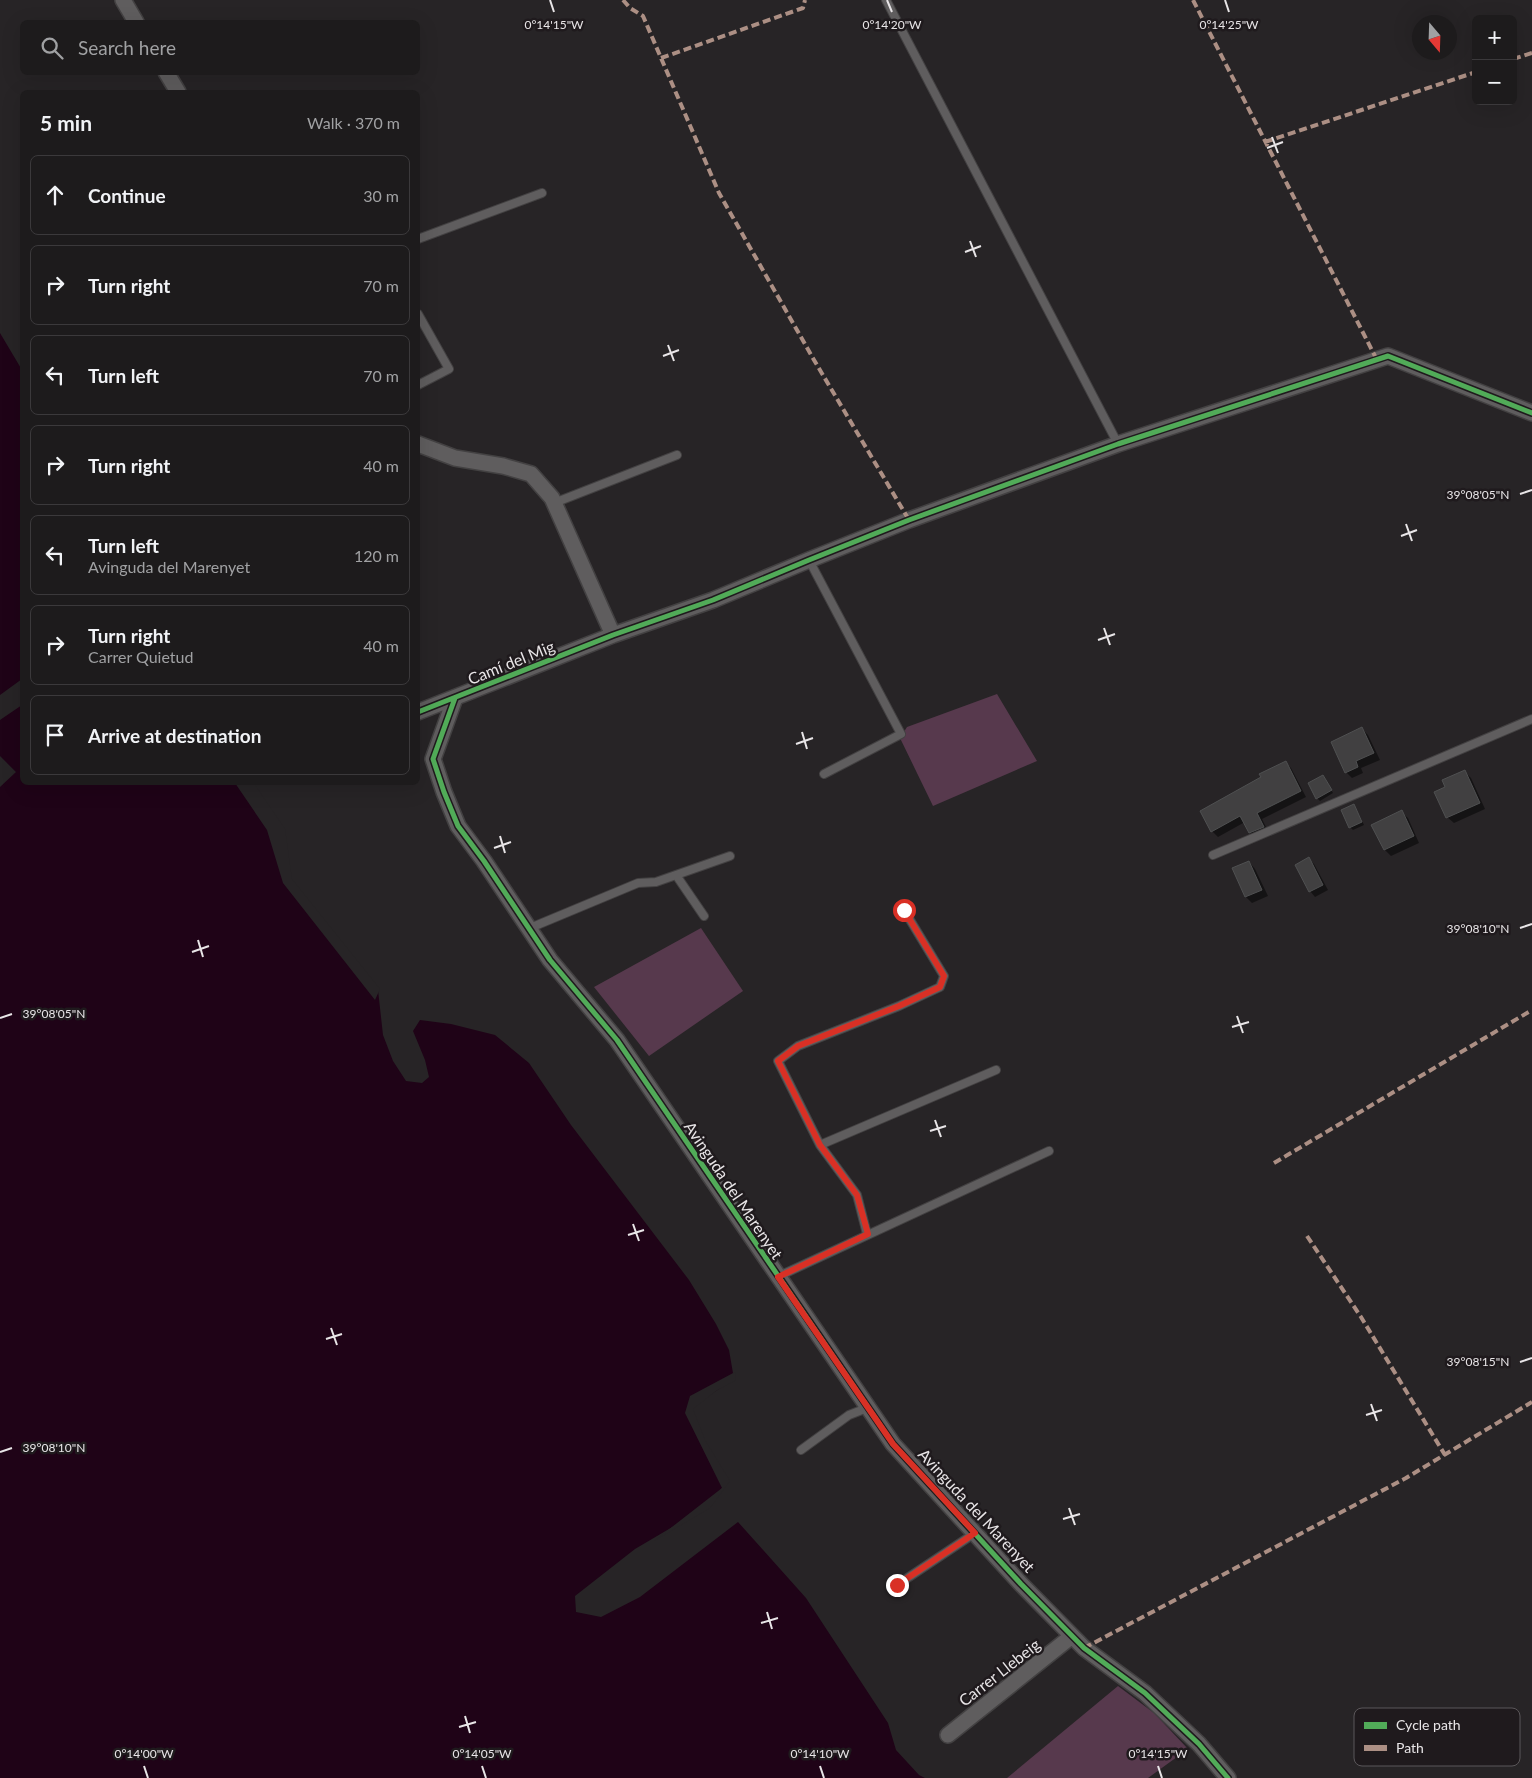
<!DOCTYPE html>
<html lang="en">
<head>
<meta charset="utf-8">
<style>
  body { margin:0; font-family:Lato,sans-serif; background:#2a2829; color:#f1f3f6 }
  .controls { position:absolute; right:15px; top:15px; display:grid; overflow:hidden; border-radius:8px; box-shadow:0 5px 20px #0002 }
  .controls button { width:45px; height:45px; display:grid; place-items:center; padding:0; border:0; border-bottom:1px solid #3b393b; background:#1d1b1c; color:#f1f3f6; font:25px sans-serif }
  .compass { position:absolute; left:1412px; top:15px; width:45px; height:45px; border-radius:50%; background:#1d1b1c; box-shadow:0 5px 20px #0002; rotate:161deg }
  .stop { position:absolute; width:15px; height:15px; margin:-11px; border:4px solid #d93025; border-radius:50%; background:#fff }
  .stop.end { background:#d93025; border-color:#fff; box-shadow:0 1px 5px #0008 }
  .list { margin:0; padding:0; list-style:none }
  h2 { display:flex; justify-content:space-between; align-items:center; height:65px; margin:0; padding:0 20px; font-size:21px }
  h2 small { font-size:16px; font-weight:400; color:#a0a1a3 }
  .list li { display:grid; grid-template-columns:32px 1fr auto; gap:15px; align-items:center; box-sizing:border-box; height:80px; margin:0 10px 10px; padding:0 10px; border:1px solid #3b393b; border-radius:8px }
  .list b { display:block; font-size:19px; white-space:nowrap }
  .list p { margin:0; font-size:16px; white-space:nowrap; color:#a0a1a3 }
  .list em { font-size:16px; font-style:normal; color:#a0a1a3 }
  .icon { flex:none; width:28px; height:28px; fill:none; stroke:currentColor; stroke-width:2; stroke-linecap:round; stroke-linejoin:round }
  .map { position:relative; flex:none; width:1532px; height:1778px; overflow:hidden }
  .search { position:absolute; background:#1d1b1c; box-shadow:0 5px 20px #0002; left:20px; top:20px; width:400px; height:55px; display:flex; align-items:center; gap:12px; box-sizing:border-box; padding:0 18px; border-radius:8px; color:#a0a1a3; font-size:19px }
  .panel { position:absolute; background:#1d1b1c; box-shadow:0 5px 20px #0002; left:20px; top:90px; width:400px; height:695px; border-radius:8px }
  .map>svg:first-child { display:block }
  .green { fill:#57394d }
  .water { fill:#1f0317 }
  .pier { fill:#272426 }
  .shadow { fill:#0007 }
  .building { fill:#414041; stroke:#4f5051 }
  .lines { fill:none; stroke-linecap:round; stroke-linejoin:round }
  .service-casing { stroke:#434142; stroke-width:10 }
  .minor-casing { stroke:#434142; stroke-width:18 }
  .service { stroke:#5f5d5e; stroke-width:8 }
  .minor { stroke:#5f5d5e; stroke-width:15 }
  .quiet { stroke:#ac8f84; stroke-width:4; stroke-dasharray:8 4; stroke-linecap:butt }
  .cycleway-casing { stroke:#1f1a1d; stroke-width:8 }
  .cycleway { stroke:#51ab58; stroke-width:5 }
  .route { stroke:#d93025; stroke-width:6 }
  .ticks { fill:none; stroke:#e8e5e7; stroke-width:2 }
  .labels { text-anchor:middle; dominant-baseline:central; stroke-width:5; stroke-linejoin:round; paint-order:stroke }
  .street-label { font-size:16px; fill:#e8e5e7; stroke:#1f1a1d }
  .key { fill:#1f1a1d; stroke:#5b575a; stroke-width:1 }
  .key-label { font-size:14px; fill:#e8e5e7 }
  .ticks-label { font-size:12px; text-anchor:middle; fill:#e8e5e7; stroke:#1f1a1d; stroke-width:5; stroke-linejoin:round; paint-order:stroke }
</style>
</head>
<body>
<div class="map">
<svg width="1532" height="1778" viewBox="0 0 1532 1778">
  <rect width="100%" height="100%" fill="#272426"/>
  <!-- green -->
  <path class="green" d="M997,694l40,67 -104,45 -33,-68 7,-11z
    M701,928l42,63 -94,65 -55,-69z
    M1118,1686l36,27 34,36 -40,29h-141z"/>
  <!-- water -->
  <path class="water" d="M0,333l22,37v309l-22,16z
    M22,705v77l228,1 39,97 89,110 5,45 10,26 13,20 16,2 7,-6 -4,-17 -12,-29 7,-11 31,4 44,11 34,28 42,62 118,155 27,44 13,26 5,29 -44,29 13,33 25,39 -20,26 -73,43 -60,47 1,16 25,5 39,-20 98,-75 68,76 82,125 8,27 23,25 6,3h-925v-991l16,-15 -16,-16v-36z"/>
  <!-- pier -->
  <path class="pier" d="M253,782l32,47 7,50 88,110 -5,11 -92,-117 -16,-53 -32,-47z
    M735,1372l1,8 -20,11 -23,18 12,31 25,41 -20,27 -56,33 68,-53 -37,-75 5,-17z"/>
  <!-- shadow -->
  <path class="shadow" d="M1362,729l6,6 12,25 -19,8 2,5 -11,5 -6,-6z
    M1285,762l6,6 15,29 -44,22 7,14 -13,6 -6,-6 -5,-11 -27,15 -6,-6 -11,-19 61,-34z
    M1465,772l6,6 14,31 -31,14 -7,-6v-30z
    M1323,776l10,17 -13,8 -3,-3z
    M1354,805l10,20 -11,5 -3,-3z
    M1401,812l7,6 11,25 -28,13 -6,-6 -12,-25z
    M1309,859l5,5 14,26 -13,7 -5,-6z
    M1249,862l6,7 13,27 -16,7 -6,-6 -12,-28z"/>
  <!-- building -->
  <path class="building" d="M1362,727l12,26 -18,8 2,6 -13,6 -14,-31z
    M1286,761l15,30 -44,22 7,14 -15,6 -9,-17 -29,16 -11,-21 61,-34 -2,-3z
    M1465,770l15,33 -34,15 -12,-26 11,-5 -3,-7z
    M1323,775l9,15 -16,9 -8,-16z
    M1354,804l8,18 -13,6 -8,-18z
    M1402,810l12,26 -30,14 -13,-25z
    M1309,857l14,28 -14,7 -14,-27z
    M1249,861l13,29 -17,7 -13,-29z"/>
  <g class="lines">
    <!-- service casing -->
    <g class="service-casing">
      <path id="service" d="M886,0l232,444
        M418,239l124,-46
        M418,314l31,55 -31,16
        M554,503l123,-48
        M809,560l92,174 -77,40
        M1213,855l319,-136
        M676,875l28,41
        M530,928l108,-45 18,-1 74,-26
        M820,1145l176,-75
        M867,1234l-10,-39 -37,-50 -42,-84 20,-15 101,-40 41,-19 4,-11 -40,-66
        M777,1277l272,-126
        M801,1450l48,-35 18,-7
        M897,1585l78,-52"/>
    </g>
    <!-- minor casing -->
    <g class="minor-casing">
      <path id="minor" d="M123,0l13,22
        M166,72l12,20
        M418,444l37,14 48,8 28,8 21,24 61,137
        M455,698l-22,61 11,33 14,34 26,35 66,99 67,80 276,404 128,140 63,64 61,45 54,51 29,34
        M418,712l195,-77 100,-35 96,-40 100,-40 209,-76 270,-88 144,57
        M948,1735l124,-99"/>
    </g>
    <!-- service -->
    <use href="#service" class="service"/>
    <!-- minor -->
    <use href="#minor" class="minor"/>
    <!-- quiet -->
    <path class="quiet" d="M623,0l7,8 13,8 76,177 95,167 95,160
      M1193,0l184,360
      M661,58l142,-50 2,-8
      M1513,59l19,-6
      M1265,142l211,-70
      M1274,1163l258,-153
      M1307,1236l54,81 84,138
      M1084,1648l322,-170 126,-76"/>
    <!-- cycleway casing -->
    <g class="cycleway-casing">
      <path id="cycleway" d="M455,698l-22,61 11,33 14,34 26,35 66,99 67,80 276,404 128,140 63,64 61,45 54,51 29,34
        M418,712l195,-77 100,-35 96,-40 100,-40 209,-76 270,-88 144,57"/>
    </g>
    <!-- cycleway -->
    <use href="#cycleway" class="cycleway"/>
  </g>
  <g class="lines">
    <!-- route -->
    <path class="route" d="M897,1585l78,-52 -82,-89 -115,-167 90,-43 -11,-39 -37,-50 -42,-84 20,-15 101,-40 41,-19 4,-11 -40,-66"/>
  </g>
  <!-- ticks -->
  <path class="ticks" d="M550,0l4,12M887,0l5,12M1225,0l4,12M1272,137l6,16M1267,148l16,-6M970,241l6,16M965,252l16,-6M668,345l6,16M663,356l16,-6M1520,494l12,-4M1406,524l6,17M1401,536l16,-6M1104,628l6,17M1098,640l17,-6M802,732l5,17M796,744l17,-6M500,836l5,17M494,848l17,-6M1520,928l12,-4M198,940l5,17M192,952l17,-6M1237,1016l6,17M0,1018l12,-4M1232,1027l17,-5M935,1120l6,17M930,1131l16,-5M633,1224l6,17M628,1235l16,-5M331,1328l6,17M326,1339l16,-5M1520,1362l12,-4M1371,1404l6,17M1366,1415l16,-5M0,1452l12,-4M1069,1508l6,17M1063,1519l17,-5M767,1612l5,17M761,1623l17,-5M465,1716l5,17M459,1727l17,-5M144,1766l4,12M482,1766l4,12M820,1766l4,12M1158,1766l4,12"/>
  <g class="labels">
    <!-- street labels -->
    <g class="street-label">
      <text transform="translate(511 662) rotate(-22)">Camí del Mig</text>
      <text transform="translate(734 1190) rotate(56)">Avinguda del Marenyet</text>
      <text transform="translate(977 1510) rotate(47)">Avinguda del Marenyet</text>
      <text transform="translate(999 1672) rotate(-38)">Carrer Llebeig</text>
    </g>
  </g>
  <!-- legend -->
  <rect x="1354" y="1708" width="166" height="58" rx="8" class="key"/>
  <rect x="1364" y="1722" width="23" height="7" fill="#51ab58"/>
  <rect x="1364" y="1745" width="23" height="6" fill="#ac8f84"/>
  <g class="key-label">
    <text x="1396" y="1730">Cycle path</text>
    <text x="1396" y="1753">Path</text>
  </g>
  <g class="ticks-label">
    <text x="554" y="29">0°14'15"W</text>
    <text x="892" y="29">0°14'20"W</text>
    <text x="1229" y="29">0°14'25"W</text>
    <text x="1478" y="499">39°08'05"N</text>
    <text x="1478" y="933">39°08'10"N</text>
    <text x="54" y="1018">39°08'05"N</text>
    <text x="1478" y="1366">39°08'15"N</text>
    <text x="54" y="1452">39°08'10"N</text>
    <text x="144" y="1758">0°14'00"W</text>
    <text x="482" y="1758">0°14'05"W</text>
    <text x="820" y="1758">0°14'10"W</text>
    <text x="1158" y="1758">0°14'15"W</text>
  </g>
</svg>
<div class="controls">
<button>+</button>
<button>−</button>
</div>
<svg class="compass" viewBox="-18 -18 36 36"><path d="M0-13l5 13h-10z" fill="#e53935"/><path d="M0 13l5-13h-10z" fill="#a0a1a3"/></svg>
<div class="stop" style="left:904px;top:910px"></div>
<div class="stop end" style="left:897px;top:1585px"></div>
<div class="search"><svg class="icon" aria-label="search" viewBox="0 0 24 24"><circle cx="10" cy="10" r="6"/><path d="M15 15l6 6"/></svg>Search here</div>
<section class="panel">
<h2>5 min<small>Walk · 370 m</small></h2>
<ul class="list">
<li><svg class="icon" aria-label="ahead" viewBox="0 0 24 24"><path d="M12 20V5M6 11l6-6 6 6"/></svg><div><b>Continue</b></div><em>30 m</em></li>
<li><svg class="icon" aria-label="right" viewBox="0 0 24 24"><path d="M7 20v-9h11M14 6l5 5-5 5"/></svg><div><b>Turn right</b></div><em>70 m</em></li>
<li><svg class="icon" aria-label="left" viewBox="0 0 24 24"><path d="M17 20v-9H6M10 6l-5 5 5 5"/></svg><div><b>Turn left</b></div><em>70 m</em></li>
<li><svg class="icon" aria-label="right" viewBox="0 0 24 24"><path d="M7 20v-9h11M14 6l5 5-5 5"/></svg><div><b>Turn right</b></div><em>40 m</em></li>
<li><svg class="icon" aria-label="left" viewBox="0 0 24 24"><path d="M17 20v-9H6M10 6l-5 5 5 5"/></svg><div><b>Turn left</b><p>Avinguda del Marenyet</p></div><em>120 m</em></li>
<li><svg class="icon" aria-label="right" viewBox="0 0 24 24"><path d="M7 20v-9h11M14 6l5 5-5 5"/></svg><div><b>Turn right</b><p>Carrer Quietud</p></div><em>40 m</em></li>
<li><svg class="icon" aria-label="arrive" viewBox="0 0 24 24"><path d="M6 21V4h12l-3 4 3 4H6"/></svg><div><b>Arrive at destination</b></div></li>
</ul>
</section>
</div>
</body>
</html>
